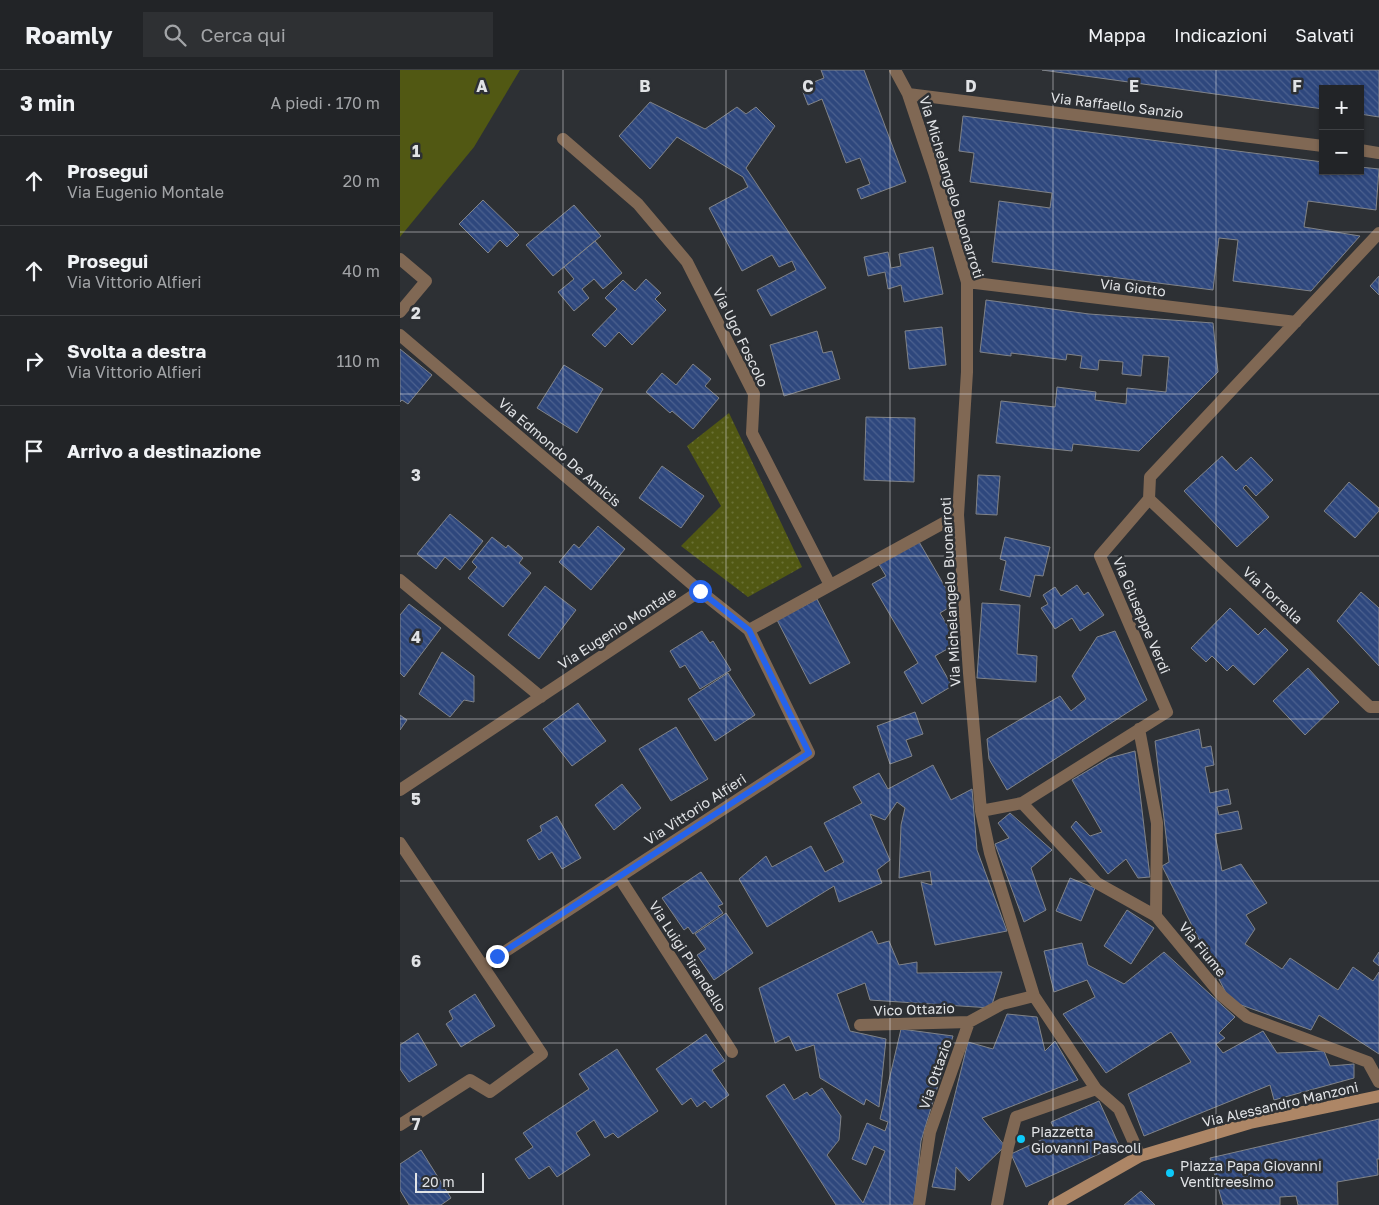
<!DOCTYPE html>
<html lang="it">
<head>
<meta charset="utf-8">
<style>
  body { margin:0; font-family:"Golos Text",sans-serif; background:#2e3033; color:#f1f3f6 }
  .controls { position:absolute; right:15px; top:15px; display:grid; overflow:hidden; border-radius:0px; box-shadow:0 1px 4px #0004 }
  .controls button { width:45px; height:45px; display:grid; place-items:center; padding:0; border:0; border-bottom:1px solid #3f4144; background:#222427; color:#f1f3f6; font:25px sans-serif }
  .scale { position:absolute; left:15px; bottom:12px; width:69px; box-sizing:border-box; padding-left:5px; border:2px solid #e1e3e6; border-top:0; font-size:14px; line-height:18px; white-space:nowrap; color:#e1e3e6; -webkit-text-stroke:4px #2d3034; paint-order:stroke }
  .stop { position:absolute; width:15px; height:15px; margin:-11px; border:4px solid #2563eb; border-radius:50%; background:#fff }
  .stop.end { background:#2563eb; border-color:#fff; box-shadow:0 1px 5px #0008 }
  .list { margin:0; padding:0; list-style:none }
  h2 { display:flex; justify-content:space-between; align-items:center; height:65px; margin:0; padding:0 20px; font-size:21px }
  h2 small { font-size:16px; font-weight:400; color:#a2a4a7 }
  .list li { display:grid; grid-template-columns:32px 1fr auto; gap:15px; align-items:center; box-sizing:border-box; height:90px; padding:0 20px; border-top:1px solid #3f4144 }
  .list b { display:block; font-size:19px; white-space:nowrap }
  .list p { margin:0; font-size:16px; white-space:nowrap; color:#a2a4a7 }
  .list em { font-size:16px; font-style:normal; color:#a2a4a7 }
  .icon { flex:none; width:28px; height:28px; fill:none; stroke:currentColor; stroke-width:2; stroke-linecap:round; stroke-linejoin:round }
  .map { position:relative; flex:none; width:979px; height:1135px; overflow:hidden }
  header { display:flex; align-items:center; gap:30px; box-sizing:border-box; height:70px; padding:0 25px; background:#222427; border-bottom:1px solid #3f4144 }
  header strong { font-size:24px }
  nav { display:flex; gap:28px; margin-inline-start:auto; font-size:18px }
  .search { width:350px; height:45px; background:#2e3033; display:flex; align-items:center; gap:12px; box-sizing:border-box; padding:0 18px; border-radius:0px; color:#a2a4a7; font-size:19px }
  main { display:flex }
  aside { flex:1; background:#222427 }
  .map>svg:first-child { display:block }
  .grass { fill:#515813 }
  .park { fill:url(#park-dots) }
  .building { fill:url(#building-back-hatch); stroke:#808388 }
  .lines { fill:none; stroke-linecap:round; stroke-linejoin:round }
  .street { stroke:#806854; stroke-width:12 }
  .secondary { stroke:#ad8666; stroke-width:12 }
  .route { stroke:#2563eb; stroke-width:6 }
  .grid { fill:none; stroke:#e1e3e6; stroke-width:1; stroke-opacity:0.55 }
  .poi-dot { fill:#0dcafa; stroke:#2d3034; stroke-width:2 }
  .labels { text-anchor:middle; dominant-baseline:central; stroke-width:5; stroke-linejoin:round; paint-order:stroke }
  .street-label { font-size:14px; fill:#e1e3e6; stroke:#2d3034 }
  .poi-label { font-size:14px; fill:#e1e3e6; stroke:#2d3034; text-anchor:start }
  .grid-label { font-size:16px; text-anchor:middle; font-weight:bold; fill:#e1e3e6; stroke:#2d3034; stroke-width:5; stroke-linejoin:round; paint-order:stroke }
</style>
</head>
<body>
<header>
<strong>Roamly</strong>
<div class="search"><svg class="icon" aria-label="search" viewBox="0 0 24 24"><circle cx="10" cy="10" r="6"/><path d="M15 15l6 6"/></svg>Cerca qui</div>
<nav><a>Mappa</a><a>Indicazioni</a><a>Salvati</a></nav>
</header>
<main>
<aside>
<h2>3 min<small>A piedi · 170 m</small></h2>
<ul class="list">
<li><svg class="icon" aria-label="ahead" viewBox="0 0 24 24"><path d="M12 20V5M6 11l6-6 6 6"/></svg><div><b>Prosegui</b><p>Via Eugenio Montale</p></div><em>20 m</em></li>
<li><svg class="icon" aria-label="ahead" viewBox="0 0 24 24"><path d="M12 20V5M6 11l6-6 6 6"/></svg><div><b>Prosegui</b><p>Via Vittorio Alfieri</p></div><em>40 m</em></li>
<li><svg class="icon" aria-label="right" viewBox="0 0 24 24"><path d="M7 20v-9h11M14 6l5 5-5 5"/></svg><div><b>Svolta a destra</b><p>Via Vittorio Alfieri</p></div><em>110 m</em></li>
<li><svg class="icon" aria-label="arrive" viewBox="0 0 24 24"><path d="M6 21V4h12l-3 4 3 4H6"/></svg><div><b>Arrivo a destinazione</b></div></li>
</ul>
</aside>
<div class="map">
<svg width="979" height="1135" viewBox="0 0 979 1135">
  <defs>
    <pattern id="park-dots" width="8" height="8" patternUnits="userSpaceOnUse" patternTransform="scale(1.25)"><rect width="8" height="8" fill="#515813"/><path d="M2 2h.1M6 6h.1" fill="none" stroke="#6a7035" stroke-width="1.8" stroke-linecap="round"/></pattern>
    <pattern id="building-back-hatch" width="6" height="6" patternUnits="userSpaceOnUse" patternTransform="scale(1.25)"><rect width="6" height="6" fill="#2e477d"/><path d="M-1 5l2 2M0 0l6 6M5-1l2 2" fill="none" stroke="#4c618f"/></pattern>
  </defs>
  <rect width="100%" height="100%" fill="#2d3034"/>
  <!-- grass -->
  <path class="grass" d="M0,0h120l-46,77 -74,90z"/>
  <!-- park -->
  <path class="park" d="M329,343l73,154 -54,30 -67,-51 40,-40 -34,-60z"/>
  <!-- building -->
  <path class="building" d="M421,0h43l42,112 -45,17 -4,-10 13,-5 -10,-26 -14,5 -24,-64 -14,6 -7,-18 23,-9z
    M642,0h337v47l-19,-3v-25h-37v20z
    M250,32l55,27 32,-22 9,7 10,-7 19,19 -29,42 80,120 -55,28 -14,-26 39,-20 -4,-9 -13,6 -7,-12 -30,16 -33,-63 39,-21 -5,-10 -66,-40 -27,32 -31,-33z
    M563,46l360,46v9h37v-4l19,2 -3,41 -68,-9 -4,26 56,9 -49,55 -78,-10 5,-41 -19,-2 -6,52 -221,-28 7,-61 51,7 2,-15 -82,-11 4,-29 -15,-2z
    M83,130l36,35 -12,12 -7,-7 -12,13 -29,-29z
    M174,135l27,31 -48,40 -27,-31z
    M195,171l27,32 -19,16 -9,-10 -12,10 7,9 -15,13 -16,-19 16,-13 -10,-12z
    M533,177l10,47 -39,8 -3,-17 -13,4 -3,-17 -17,4 -4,-19 24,-5 3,16 10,-2 -2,-12z
    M979,206v19l-9,-9z
    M246,209l15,14 -6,6 11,11 -34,35 -13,-13 -14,15 -13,-12 25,-26 -12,-11 18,-18 12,11z
    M586,230l103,14 124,9 5,49 -79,79 -66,-7 -1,7 -76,-8 5,-42 54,6 2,-20 39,5 -1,8 31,4 1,-16 39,4 3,-35 -26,-2 -2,21 -19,-2 1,-12 -24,-2 -1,10 -18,-2 2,-12 -15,-2 -1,6 -55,-7v3l-31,-4z
    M542,257l4,38 -37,4 -4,-38z
    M417,261l6,22 9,-2 8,28 -56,17 -14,-51z
    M0,279l32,26 -24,29 -6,-4 -2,2z
    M293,294l18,15 -6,7 14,12 -26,31 -21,-18 -2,2 -24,-21 16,-19 14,12z
    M164,295l39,24 -26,44 -40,-25z
    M466,347l49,1 -1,64 -50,-2z
    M822,386l14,15 15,-14 22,23 -17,16 -10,-11 -3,3 26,29 -32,30 -53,-56z
    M262,396l42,30 -23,32 -42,-30z
    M578,405l22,1 -3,39 -21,-1z
    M949,412l30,26v3l-24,27 -31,-27z
    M50,444l33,27 -23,29 -15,-13 -9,12 -19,-15z
    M198,456l27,23 -34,41 -32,-28 15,-18 5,4z
    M92,467l14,11 2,-3 15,13 -4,5 12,10 -28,34 -35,-29 9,-11 -5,-5z
    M605,467l45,10 -7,29 -8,-1 -5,22 -30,-7 6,-29 -6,-2z
    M518,470l37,64 -15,9 18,30 -23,13 17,30 -30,18 -18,-32 14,-9 -46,-79 14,-8 -8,-13z
    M677,515l7,10 4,-3 16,23 -24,16 -8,-13 -17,11 -14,-21 7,-4 -5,-9 12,-8 6,9z
    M145,516l31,24 -37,49 -31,-24z
    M961,522l18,16v58l-42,-45z
    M417,529l33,64 -40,21 -33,-64z
    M582,533l38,2 -3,49 20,2 -1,26 -59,-4z
    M9,534l32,24 -37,49 -4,-4v-58z
    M830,538l28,27 7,-7 23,22 -34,35 -21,-20 -6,6 -15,-15 -6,6 -15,-14z
    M302,561l8,12 3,-2 18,29 -31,19 -15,-24 -5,3 -10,-17z
    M715,561l32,69 -140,90 -18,-31 -2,-20 73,-43 11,15 15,-12 -14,-23 25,-39z
    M42,582l32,24v26l-10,-2 -14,17 -31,-23z
    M908,598l31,34 -34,33 -32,-34z
    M328,603l27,42 -40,26 -27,-42z
    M178,633l28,38 -34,25 -29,-37z
    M515,642l8,22 -17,6 6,16 -22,8 -13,-38z
    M0,645l7,5 -7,10z
    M276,657l32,52 -37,22 -32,-52z
    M799,659l3,19 9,-2 3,19 -9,2 5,26 18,-4 3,15 -14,3 2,8 19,-4 4,18 -27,5 7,37 19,-7 26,39 -21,12 9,14 -10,15 37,25 8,-11 48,32 15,-23 20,14 6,-9v82l-60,-39 -8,15 -81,-29 -68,-135 7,-4 -14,-121z
    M735,681l15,126 -12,1 -12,-19 -18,15 -37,-47 5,-6 14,15 12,-4 -30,-52 37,-22z
    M533,695l18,35 21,-11 5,61 30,81 -72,14 -14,-63 11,3 -2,-14 -31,7 2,-53 4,-17 -8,-6 -12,18 -15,-6 20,46 -13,10 5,13 -43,19 -5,-16 -67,41 -28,-48 27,-23 6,11 39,-21 14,26 19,-10 -20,-39 38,-20 -9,-16 26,-14 9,16z
    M222,714l19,24 -27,22 -19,-25z
    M610,743l42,37 -21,18 15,42 -22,12 -29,-78 14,-6 -11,-15z
    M157,746l24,42 -19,11 -10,-17 -13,8 -12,-20 15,-9 -2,-5z
    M301,802l22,32 -5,2 5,7 -30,21 -5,-7 -4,3 -22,-32z
    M670,808l25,10 -14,33 -25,-10z
    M727,840l27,18 -23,36 -27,-18z
    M326,843l27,40 -39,27 -17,-25 9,-6 -11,-15z
    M472,861l6,13 11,-3 10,24 18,-3v11l85,-1 -11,36 -121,-8 -5,-17 -28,11 13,37 36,8 -7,68 -13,-8 -2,6 -44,-27 -6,-33 -18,6 -7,-15 -14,7 -16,-55z
    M682,873l6,22 36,19 40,-32 71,65 -16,16 6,5 -9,6 7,9 40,-22 14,22 47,-2 6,15 24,-2v14l-80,22 -4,-15 -126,51 -16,-42 63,-32 -20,-30 -65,41 -43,-59 32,-17 -8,-17 -33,12 -10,-41z
    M979,882v14l-6,-5z
    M75,924l20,32 -34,21 -15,-23 7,-5 -4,-8z
    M607,944l30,3 8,34 10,-10 23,39 -96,38 23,28 -36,35 -13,-14 -1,23 -23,-3 36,-145 25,7z
    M501,959l52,7 -32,105 -7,64h-78l-70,-109 18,-12 10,16 13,-8 3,4 12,-8 19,28 -2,24 -12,15 36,48 22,-52 -11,-5 -8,19 -14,-6 15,-36 18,8 3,-9 -8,-3z
    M18,963l19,32 -28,17 -9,-13v-24z
    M306,964l19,27 -13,9 17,25 -18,13 -6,-7 -8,6 -6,-9 -9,7 -26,-36z
    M217,979l41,62 -40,27 -5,-5 -8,5 -11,-18 -18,13 14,22 -33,22 -8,-11 -20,13 -14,-20 18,-12 -10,-14 66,-44 -10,-15z
    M699,1031l20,44 -93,42 -15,-33 45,-21 -5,-11z
    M979,1049v40h-2l1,16 -41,7 1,23h-40l-2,-9 -16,1v8h-57l-13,-47z
    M21,1080l30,48 -10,7h-32l-9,-15v-26z
    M741,1121l14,14h-31z"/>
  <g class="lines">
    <!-- street -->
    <path class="street" d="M495,0l13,24 26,78 33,110v90l-9,143 11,158 12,138 9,42 44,143 62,93 23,20 21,47
      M508,24l415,52
      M163,69l75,65 49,58 67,132 -2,39 78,152
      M960,80l19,3
      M0,189l26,22 -26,31
      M567,212l329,40
      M0,265l300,256 49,39 60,123 -326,213
      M749,429l221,208h9
      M0,510l141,117
      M349,560l209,-115
      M739,659l18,94 -1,93
      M0,720l300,-199
      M622,733l75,80 59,33 66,80 25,21 121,45 11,20
      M581,741l41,-8 145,-91 -67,-156 49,-57 1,-22 229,-244
      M0,773l142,211 -52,38 -20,-12 -70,45
      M219,807l113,175
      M460,955l109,-3
      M519,1135l11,-73 39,-110 33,-18 32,-8
      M597,1135l11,-58 8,-30 80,-28"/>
    <!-- secondary -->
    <path class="secondary" d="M654,1135l86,-49 110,-33 129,-27"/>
  </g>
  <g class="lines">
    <!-- route -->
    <path class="route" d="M97,886l312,-203 -60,-123 -49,-39"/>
  </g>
  <!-- grid -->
  <path class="grid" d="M163,0v1135M326,0v1135M490,0v1135M653,0v1135M816,0v1135M0,162h979M0,324h979M0,486h979M0,649h979M0,811h979M0,973h979"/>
  <!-- markers -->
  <g class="poi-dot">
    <circle cx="621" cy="1069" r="5"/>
    <circle cx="770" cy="1103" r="5"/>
  </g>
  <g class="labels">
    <!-- street labels -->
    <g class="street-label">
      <text transform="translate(717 35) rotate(7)">Via Raffaello Sanzio</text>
      <text transform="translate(552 117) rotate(73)">Via Michelangelo Buonarroti</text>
      <text transform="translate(733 217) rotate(7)">Via Giotto</text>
      <text transform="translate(341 267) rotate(64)">Via Ugo Foscolo</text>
      <text transform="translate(160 382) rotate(41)">Via Edmondo De Amicis</text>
      <text transform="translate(550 522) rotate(-93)">Via Michelangelo Buonarroti</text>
      <text transform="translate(873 525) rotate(43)">Via Torrella</text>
      <text transform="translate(742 545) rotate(67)">Via Giuseppe Verdi</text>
      <text transform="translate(217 558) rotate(-33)">Via Eugenio Montale</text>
      <text transform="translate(295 739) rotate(-33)">Via Vittorio Alfieri</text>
      <text transform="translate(803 879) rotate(51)">Via Fiume</text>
      <text transform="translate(288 886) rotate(57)">Via Luigi Pirandello</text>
      <text transform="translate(514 939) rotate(-2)">Vico Ottazio</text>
      <text transform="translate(535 1004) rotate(-71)">Via Ottazio</text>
      <text transform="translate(880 1034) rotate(-13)">Via Alessandro Manzoni</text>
    </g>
    <!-- poi labels -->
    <g class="poi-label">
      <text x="631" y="1061">Piazzetta<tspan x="631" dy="16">Giovanni Pascoli</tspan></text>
      <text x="780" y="1095">Piazza Papa Giovanni<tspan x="780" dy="16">Ventitreesimo</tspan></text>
    </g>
  </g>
  <g class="grid-label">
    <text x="82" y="22">A</text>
    <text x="245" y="22">B</text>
    <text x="408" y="22">C</text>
    <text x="571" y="22">D</text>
    <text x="734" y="22">E</text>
    <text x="897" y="22">F</text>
    <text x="16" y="87">1</text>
    <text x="16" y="249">2</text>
    <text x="16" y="411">3</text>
    <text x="16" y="573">4</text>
    <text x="16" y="735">5</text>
    <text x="16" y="897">6</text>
    <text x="16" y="1060">7</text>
  </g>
</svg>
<div class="controls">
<button>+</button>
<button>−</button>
</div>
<div class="scale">20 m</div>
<div class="stop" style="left:300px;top:521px"></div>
<div class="stop end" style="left:97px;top:886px"></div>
</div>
</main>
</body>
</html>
